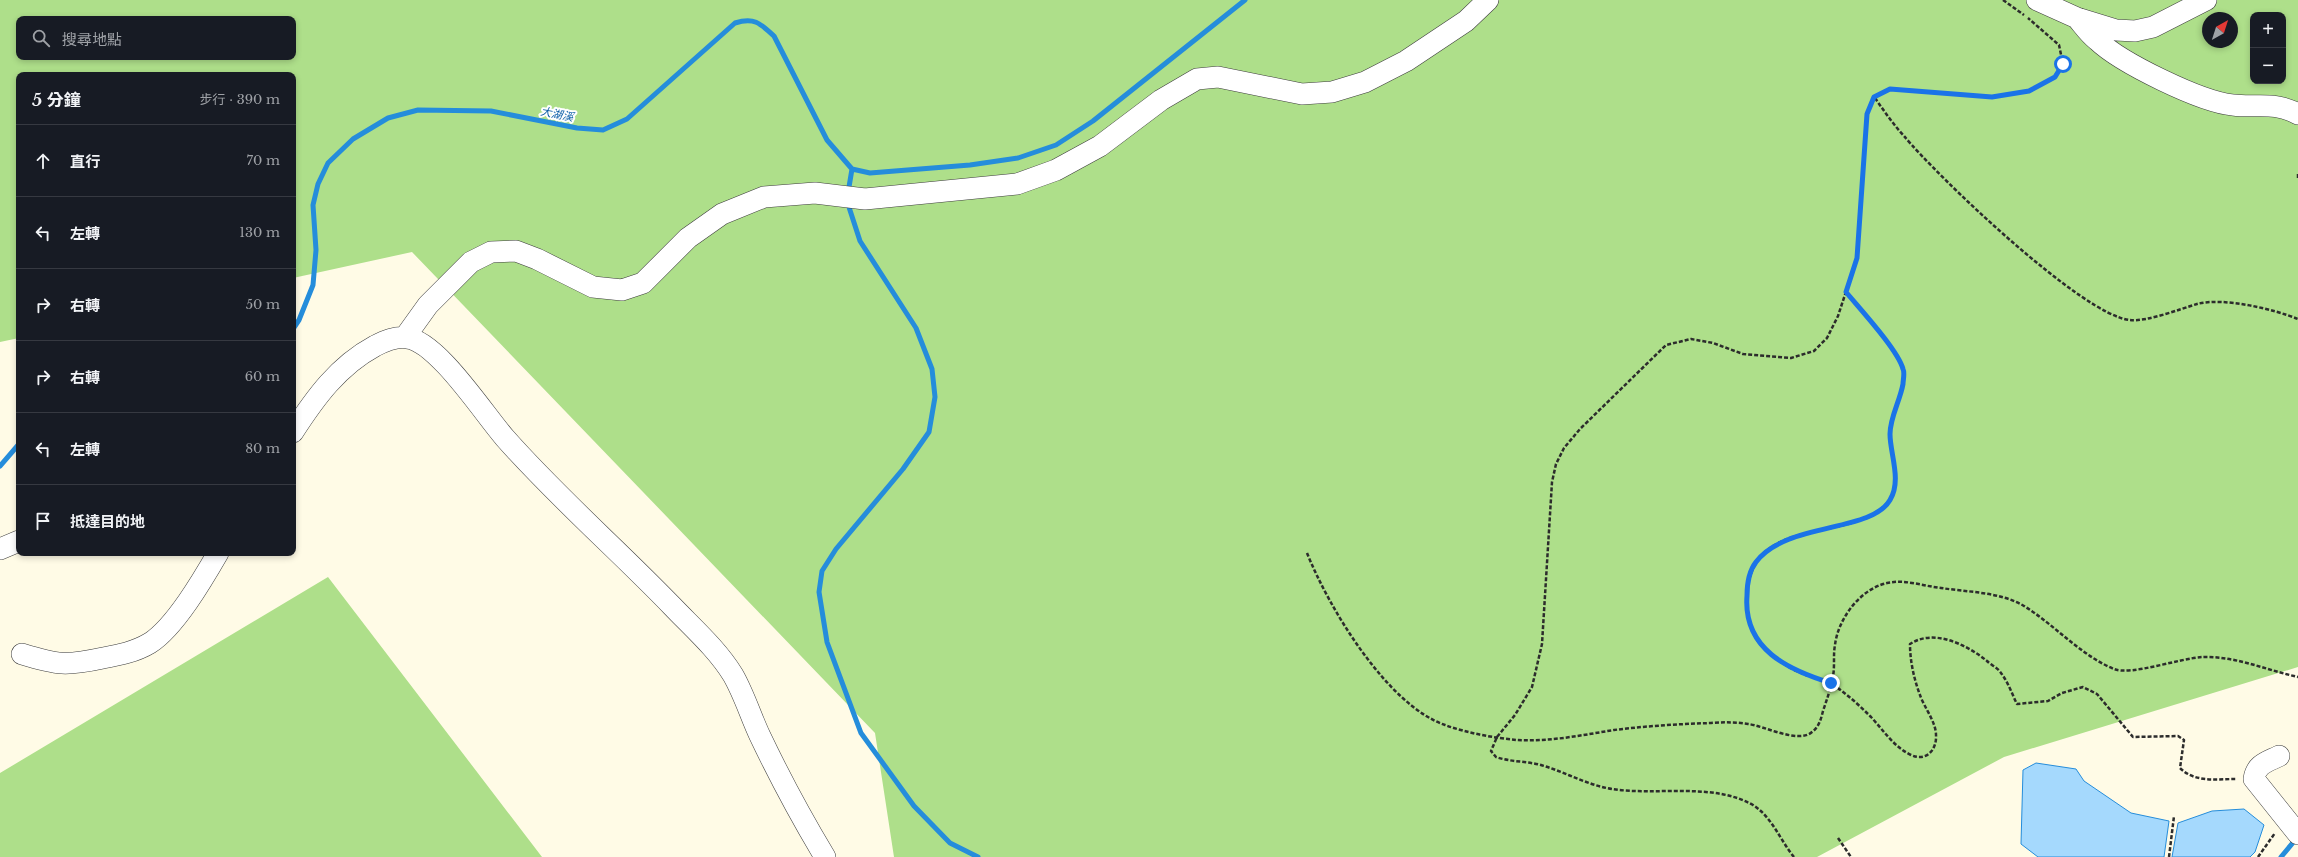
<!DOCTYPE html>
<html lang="zh-TW">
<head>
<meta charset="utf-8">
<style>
  body { margin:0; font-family:"Libre Baskerville","Noto Sans TC",serif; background:#20242c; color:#f1f3f6 }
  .controls { position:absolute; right:12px; top:12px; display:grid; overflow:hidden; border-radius:8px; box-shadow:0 2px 6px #0003 }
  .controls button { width:36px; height:36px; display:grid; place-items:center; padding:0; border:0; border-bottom:1px solid #363941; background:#171b24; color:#f1f3f6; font:20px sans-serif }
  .compass { position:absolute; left:2202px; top:12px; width:36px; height:36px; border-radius:50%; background:#171b24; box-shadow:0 2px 6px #0003; rotate:39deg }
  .stop { position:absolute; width:12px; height:12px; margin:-9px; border:3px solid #1a73e8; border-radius:50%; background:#fff }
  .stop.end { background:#1a73e8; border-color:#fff; box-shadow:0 1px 4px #0008 }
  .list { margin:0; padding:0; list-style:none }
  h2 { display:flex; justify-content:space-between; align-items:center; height:52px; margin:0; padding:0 16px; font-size:17px }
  h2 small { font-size:13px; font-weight:400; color:#9ea1a6 }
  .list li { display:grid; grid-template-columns:26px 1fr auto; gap:12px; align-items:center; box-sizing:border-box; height:72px; padding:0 16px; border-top:1px solid #363941 }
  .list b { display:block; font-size:15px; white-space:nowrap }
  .list em { font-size:13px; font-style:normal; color:#9ea1a6 }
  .icon { flex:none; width:22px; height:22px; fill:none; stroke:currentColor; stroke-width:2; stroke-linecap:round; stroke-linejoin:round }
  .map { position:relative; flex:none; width:2298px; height:857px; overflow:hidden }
  .search { position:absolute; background:#171b24; box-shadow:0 2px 6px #0003; left:16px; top:16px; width:280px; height:44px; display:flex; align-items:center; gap:10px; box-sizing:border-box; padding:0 14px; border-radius:8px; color:#9ea1a6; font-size:15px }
  .panel { position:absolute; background:#171b24; box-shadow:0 2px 6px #0003; left:16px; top:72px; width:280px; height:484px; border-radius:8px }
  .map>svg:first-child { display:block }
  .forest { fill:#aedf8a; fill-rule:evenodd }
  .water { fill:#a5d9fd; stroke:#258ddb }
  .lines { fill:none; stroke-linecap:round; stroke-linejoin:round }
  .stream { stroke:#258ddb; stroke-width:5 }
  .minor-casing { stroke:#3d3d3d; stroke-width:22 }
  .path { stroke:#2c2c2c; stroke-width:2.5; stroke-dasharray:4 2; stroke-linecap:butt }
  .minor { stroke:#fff; stroke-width:21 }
  .route { stroke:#1a73e8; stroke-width:5 }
  .labels { text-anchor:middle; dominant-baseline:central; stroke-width:4; stroke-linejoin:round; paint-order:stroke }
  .water-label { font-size:11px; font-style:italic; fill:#095da6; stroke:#fff }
</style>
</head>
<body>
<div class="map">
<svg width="2298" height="857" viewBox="0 0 2298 857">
  <rect width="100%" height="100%" fill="#fffbe6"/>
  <!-- forest -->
  <path class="forest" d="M0,0h2298v667l-294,90 -187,100h-923l-19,-124 -463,-481 -119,26v-203h-274v263l-19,4zM2253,15h30v66h-30zM2208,18h24v24h-24zM19,19h274v38h-274z
    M328,577l214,280h-542v-84z"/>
  <!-- water -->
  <path class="water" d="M2036,763l40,6 8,12 47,32 38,8 -5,36h-126l-17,-13 2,-74z
    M2244,809l20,16 -9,27 -5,5h-78l6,-34 34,-12z"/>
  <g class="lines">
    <!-- stream -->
    <path class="stream" d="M852,169l18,4 100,-8 48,-7 38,-13 37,-24 152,-121
      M848,193l4,-24
      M847,201l13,40 56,87 16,41 3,28 -6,35 -26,37 -67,80 -14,22 -3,21 8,50 34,91 53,73 36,37 28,14
      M293,329l6,-9 14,-35 3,-35 -3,-45 5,-21 10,-21 25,-24 35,-21 30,-8 73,1 86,17 26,2 24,-11 108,-96c19,-6 25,0 39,13l53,104 25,29
      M0,466l19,-22
      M2281,857l15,-18"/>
    <!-- minor casing -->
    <g class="minor-casing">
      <path id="minor" d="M2037,0l40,18 39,12 19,1 18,-4 53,-27
        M2077,18c6,7 12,16 20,22 24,23 104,62 136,65 25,3 41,-4 65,9
        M405,337l23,-32 43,-43 20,-10 25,-1 21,8 56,28 29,3 21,-7 45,-45 34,-24 42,-17 51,-4 50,6 152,-15 39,-14 44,-24 61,-46 36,-21 21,-2 84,17 30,-2 33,-10 41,-21 60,-40 22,-21
        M293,432c22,-34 45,-66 82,-86 10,-5 21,-10 32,-8 30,3 77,76 98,100 52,59 112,111 167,168 21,22 45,43 61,69 11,19 18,42 27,61 20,42 41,81 65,121
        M0,549l19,-8
        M22,654c36,11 44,12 81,4 16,-3 32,-6 47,-15 25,-16 53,-64 68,-90
        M2279,756c-12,6 -23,8 -25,23l44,55"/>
    </g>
    <!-- path -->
    <path class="path" d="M2003,0l21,15
      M1875,98c9,13 18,26 29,38 33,40 179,180 226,184 17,2 50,-11 67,-16 27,-7 76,5 101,15
      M2298,174v4
      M1846,292c12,15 57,65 58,81 0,19 -11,38 -14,58 -2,21 14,51 -1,70 -37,45 -137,10 -142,94 -1,19 2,37 15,51 12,13 31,25 47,30 9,3 19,4 26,10 13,9 25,20 36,31 13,14 23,30 40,38 15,7 26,-5 25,-20 0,-13 -12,-28 -16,-40 -6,-16 -10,-34 -10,-51 24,-16 57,1 77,17 4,4 11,7 14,12 7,9 11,21 16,31l31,-3 14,-8 21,-6 14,7 36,43 45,-1 6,4 -4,28c15,15 37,11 56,11
      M1307,553c22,55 80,152 138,172 22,8 49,13 72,15 32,2 66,-5 97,-10 32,-4 65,-6 97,-7 13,-1 25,-1 37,1 17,2 50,20 64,8 7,-5 9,-13 11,-21 4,-12 8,-23 10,-35 2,-10 0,-21 2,-31 3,-26 25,-56 52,-62 18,-4 36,3 54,5 26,4 60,4 83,18 31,19 56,49 90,63 17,7 66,-11 89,-12 33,-1 63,13 95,20
      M1838,838l13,19
      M1794,857c-14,-17 -22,-40 -41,-52 -41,-23 -96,-9 -141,-16 -25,-4 -47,-17 -71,-24 -15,-4 -31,-3 -45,-8l-5,-6 6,-14 18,-22 17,-28 10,-43 10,-162 4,-18 8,-16 16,-19 86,-84 25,-6 22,4 30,11 48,4 23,-7 13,-13 11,-22 19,-58 10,-144 7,-17 16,-8 102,8 37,-6 26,-14 8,-13 -4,-19 -31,-27
      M2169,857l5,-41
      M2258,857l17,-24"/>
    <!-- minor -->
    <use href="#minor" class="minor"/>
  </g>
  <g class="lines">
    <!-- route -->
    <path class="route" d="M1831,683c-43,-13 -88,-34 -84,-87 0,-11 2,-25 9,-34 30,-40 115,-29 134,-62 12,-20 0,-46 0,-66 0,-17 10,-33 13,-50 0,-4 2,-11 0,-15 -5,-19 -43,-60 -57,-77l11,-34 10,-144 7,-17 16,-8 102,8 37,-6 26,-14 8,-13"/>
  </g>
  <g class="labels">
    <!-- water labels -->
    <g class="water-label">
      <text transform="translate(557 114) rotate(11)">大湖溪</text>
    </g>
  </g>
</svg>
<div class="controls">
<button>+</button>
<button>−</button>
</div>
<svg class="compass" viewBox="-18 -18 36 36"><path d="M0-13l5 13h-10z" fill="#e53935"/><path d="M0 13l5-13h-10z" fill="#9ea1a6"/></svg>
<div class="stop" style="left:2063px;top:64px"></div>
<div class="stop end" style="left:1831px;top:683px"></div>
<div class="search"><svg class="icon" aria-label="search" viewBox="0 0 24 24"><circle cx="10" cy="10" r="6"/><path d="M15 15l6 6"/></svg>搜尋地點</div>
<section class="panel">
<h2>5 分鐘<small>步行 · 390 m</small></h2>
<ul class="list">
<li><svg class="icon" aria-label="ahead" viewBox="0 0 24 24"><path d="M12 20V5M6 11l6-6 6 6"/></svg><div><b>直行</b></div><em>70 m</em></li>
<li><svg class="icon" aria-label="left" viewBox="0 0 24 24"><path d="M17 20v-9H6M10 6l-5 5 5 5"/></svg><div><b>左轉</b></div><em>130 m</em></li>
<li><svg class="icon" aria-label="right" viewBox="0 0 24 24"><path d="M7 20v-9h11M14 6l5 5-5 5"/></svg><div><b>右轉</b></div><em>50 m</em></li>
<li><svg class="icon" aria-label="right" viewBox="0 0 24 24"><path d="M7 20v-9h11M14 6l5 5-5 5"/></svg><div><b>右轉</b></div><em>60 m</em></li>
<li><svg class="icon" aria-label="left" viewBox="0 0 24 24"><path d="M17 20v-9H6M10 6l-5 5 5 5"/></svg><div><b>左轉</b></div><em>80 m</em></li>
<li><svg class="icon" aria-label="arrive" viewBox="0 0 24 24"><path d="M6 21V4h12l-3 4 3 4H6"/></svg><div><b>抵達目的地</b></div></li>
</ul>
</section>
</div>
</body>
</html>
